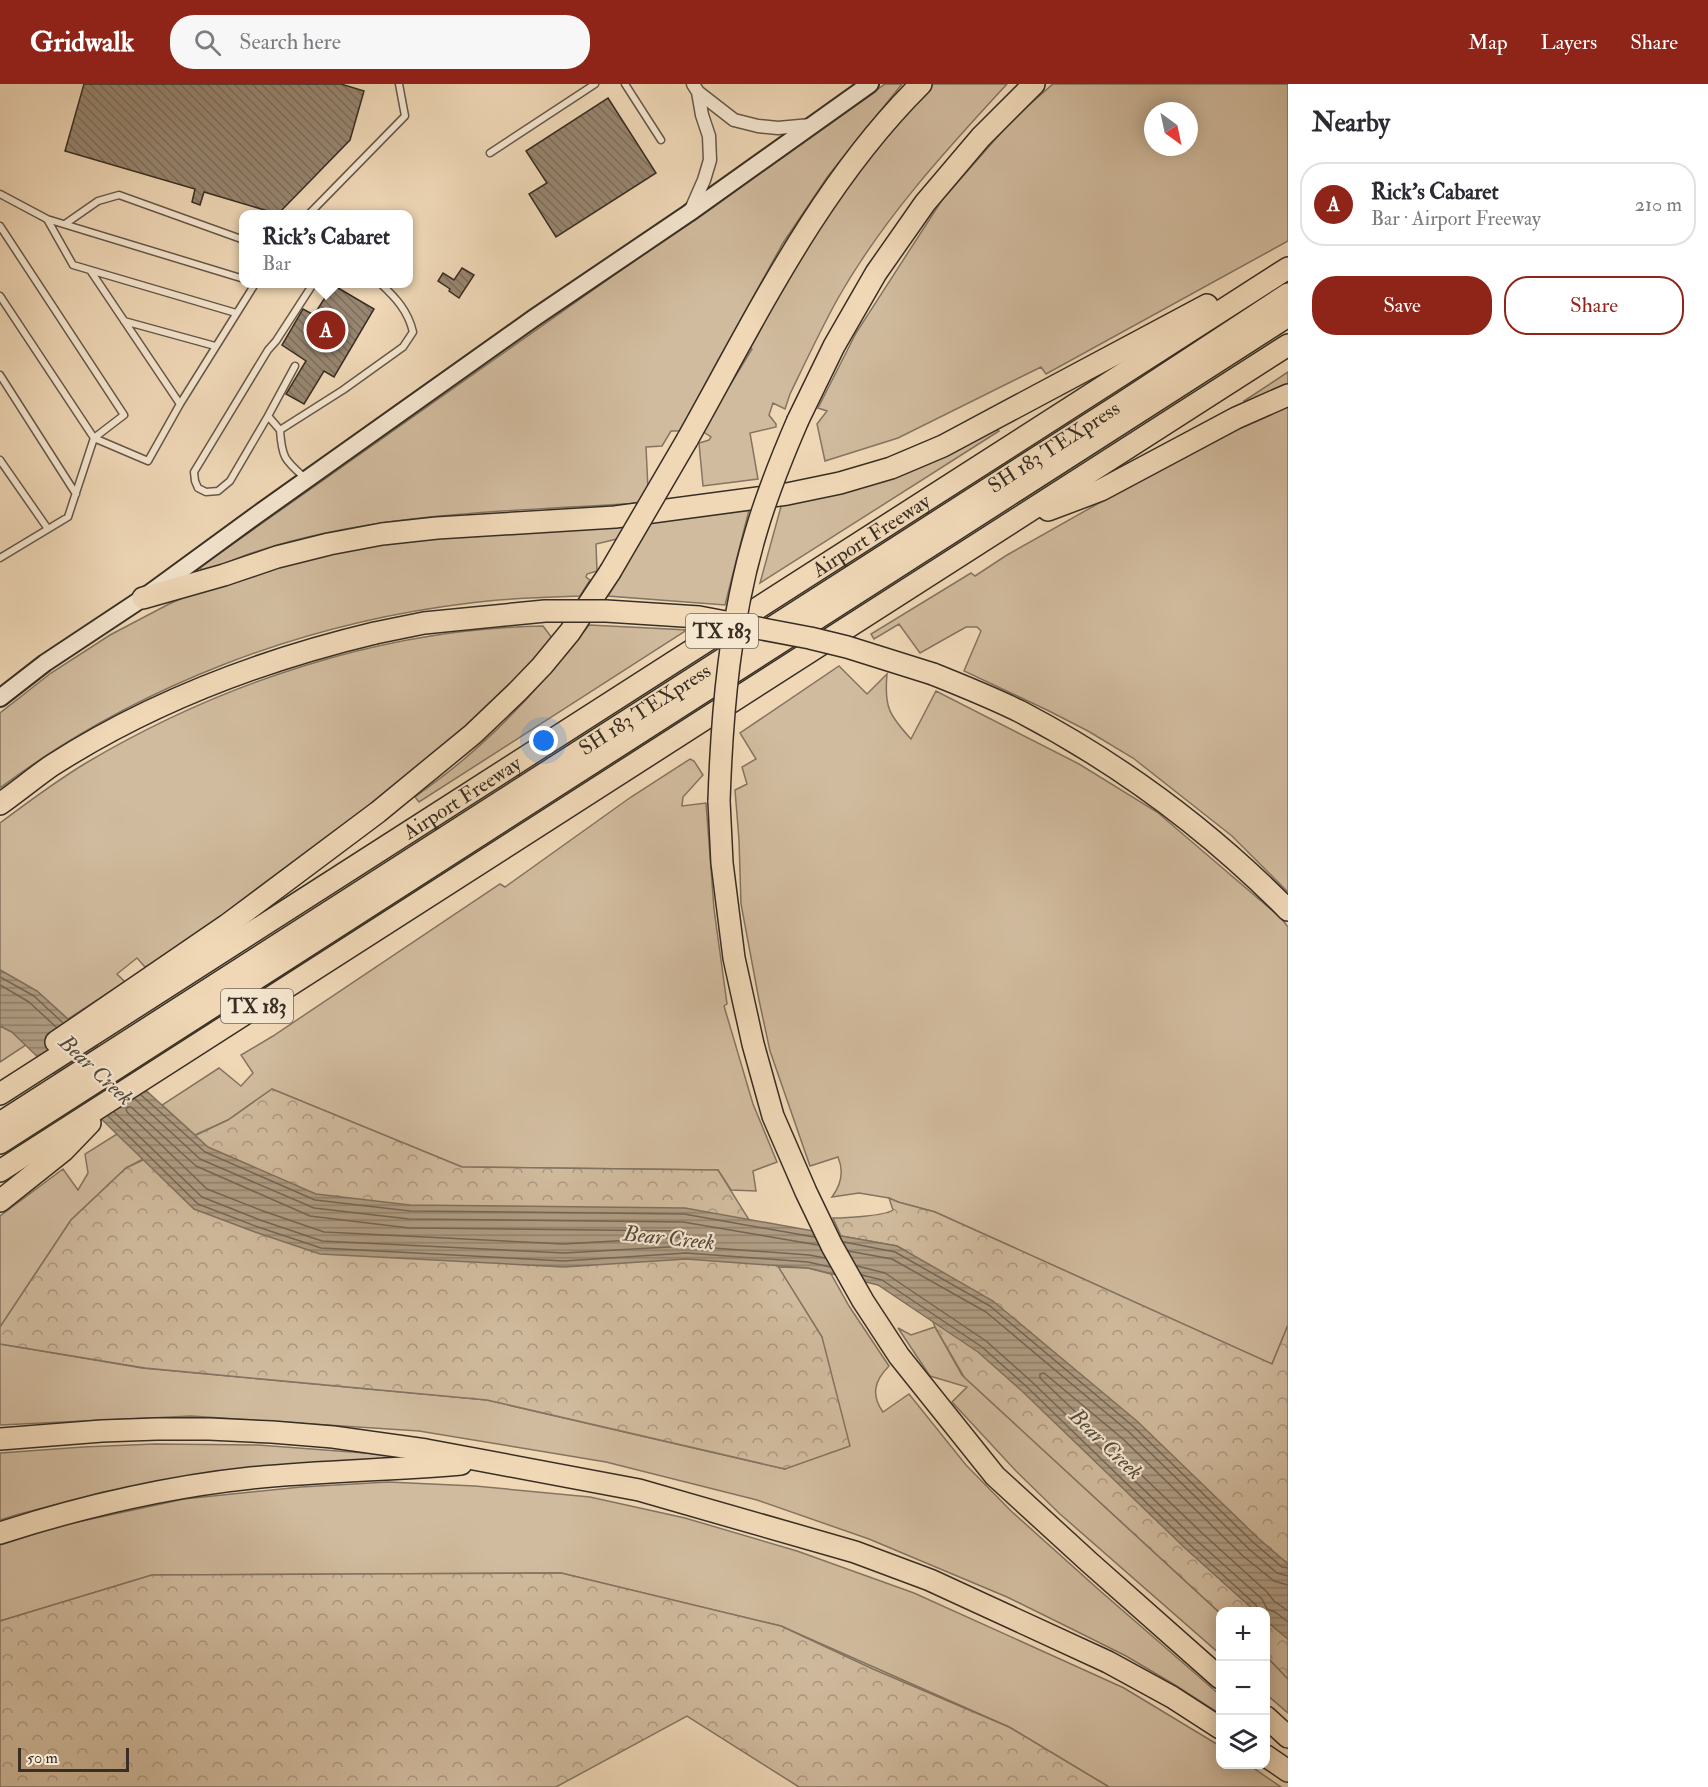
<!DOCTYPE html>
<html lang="en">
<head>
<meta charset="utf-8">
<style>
  body { margin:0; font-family:"IM FELL Double Pica",serif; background:#f7f7f7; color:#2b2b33 }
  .controls { position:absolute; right:18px; bottom:18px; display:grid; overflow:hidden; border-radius:12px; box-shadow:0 3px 15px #0003 }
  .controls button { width:54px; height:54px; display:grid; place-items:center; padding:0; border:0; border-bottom:2px solid #e1e1e2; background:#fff; color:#2b2b33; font:30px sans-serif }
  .compass { position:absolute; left:1144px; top:18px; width:54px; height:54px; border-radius:50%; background:#fff; box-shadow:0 3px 15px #0003; rotate:147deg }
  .scale { position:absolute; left:18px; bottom:15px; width:111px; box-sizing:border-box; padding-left:6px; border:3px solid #382e24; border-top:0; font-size:16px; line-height:21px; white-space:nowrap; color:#382e24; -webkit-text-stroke:4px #f5e6d0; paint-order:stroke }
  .you { position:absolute; left:544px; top:657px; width:21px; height:21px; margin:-15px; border:4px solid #fff; border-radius:50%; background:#1a73e8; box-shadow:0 0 0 9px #1a73e833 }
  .badge { display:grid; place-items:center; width:39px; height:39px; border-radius:50%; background:#8f2418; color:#fff; font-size:20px; font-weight:700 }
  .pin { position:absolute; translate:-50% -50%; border:3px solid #fff; box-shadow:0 2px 6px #0006 }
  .popup { position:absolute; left:239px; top:126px; width:174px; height:78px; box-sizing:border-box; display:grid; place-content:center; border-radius:12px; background:#fff; filter:drop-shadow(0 2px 4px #0005); font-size:20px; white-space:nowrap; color:#7c7c81 }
  .popup b { font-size:22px; color:#2b2b33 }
  .popup::after { content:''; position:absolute; left:50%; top:100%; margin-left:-12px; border:12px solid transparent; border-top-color:#fff }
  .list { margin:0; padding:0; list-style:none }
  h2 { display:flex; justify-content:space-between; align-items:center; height:78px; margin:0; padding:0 24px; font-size:26px }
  h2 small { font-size:20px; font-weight:400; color:#7c7c81 }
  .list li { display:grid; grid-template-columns:39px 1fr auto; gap:18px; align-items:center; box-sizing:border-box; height:84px; margin:0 12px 12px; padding:0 12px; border:2px solid #e1e1e2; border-radius:24px }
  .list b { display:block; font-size:22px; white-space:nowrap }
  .list p { margin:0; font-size:20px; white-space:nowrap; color:#7c7c81 }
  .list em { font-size:20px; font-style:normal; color:#7c7c81 }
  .actions { display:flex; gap:12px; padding:18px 24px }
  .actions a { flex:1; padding:14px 0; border:2px solid #8f2418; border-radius:24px; text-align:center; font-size:21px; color:#8f2418 }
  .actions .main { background:#8f2418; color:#fff }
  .icon { flex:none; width:33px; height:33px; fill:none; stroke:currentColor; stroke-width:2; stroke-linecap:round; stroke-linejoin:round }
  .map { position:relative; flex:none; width:1288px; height:1703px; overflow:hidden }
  header { display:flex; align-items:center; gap:36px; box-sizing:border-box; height:84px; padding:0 30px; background:#8f2418; color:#fff }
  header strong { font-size:28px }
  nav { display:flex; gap:33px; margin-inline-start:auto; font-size:21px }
  .search { width:420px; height:54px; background:#f7f7f7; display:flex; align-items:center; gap:15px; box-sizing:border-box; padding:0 21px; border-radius:24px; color:#7c7c81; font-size:22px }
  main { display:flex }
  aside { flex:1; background:#fff }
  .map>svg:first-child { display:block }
  .grass { fill:#d1bb9e; stroke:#847461; stroke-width:1.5; fill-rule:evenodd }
  .forest { fill:url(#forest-crowns); stroke:#847461; stroke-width:1.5 }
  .water { fill:url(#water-rules); stroke:#81715e; stroke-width:1.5 }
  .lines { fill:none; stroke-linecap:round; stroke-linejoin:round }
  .shore { stroke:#746654; stroke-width:1.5 }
  .building { fill:url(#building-back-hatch); stroke:#382e24; stroke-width:1.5 }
  .service-casing { stroke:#665849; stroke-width:9 }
  .minor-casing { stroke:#665849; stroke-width:15 }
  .secondary-casing { stroke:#382e24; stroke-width:20 }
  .motorway-casing { stroke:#382e24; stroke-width:24 }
  .service { stroke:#f5e6d0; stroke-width:6 }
  .minor { stroke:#f5e6d0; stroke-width:12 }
  .secondary { stroke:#f5e6d0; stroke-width:16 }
  .motorway { stroke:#f0d8b7; stroke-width:21 }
  .motorway-bridge-casing { stroke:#382e24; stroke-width:24; stroke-linecap:butt }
  .motorway-bridge { stroke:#f0d8b7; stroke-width:21 }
  .labels { text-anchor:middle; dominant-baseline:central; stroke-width:4.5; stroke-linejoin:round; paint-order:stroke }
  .shield { fill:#f5e6d0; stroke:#716558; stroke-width:1.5 }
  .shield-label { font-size:20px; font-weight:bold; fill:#382e24 }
  .street-label { font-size:21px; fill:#382e24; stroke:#f5e6d0 }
  .water-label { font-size:22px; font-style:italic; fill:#564a3c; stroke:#f5e6d0 }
</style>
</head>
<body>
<header>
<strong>Gridwalk</strong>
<div class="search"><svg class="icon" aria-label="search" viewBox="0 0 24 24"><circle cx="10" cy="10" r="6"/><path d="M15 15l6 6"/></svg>Search here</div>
<nav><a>Map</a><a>Layers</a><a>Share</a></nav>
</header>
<main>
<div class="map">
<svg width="1288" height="1703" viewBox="0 0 1288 1703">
  <defs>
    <pattern id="forest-crowns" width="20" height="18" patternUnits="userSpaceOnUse" patternTransform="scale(1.5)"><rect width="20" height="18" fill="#d1bb9e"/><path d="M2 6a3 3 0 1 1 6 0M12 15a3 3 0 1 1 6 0" fill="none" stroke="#ab9881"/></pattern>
    <pattern id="water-rules" width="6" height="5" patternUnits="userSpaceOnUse" patternTransform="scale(1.5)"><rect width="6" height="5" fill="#b19e85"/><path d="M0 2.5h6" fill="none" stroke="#91816d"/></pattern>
    <pattern id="building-back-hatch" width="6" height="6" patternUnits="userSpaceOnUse" patternTransform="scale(1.5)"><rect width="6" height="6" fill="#988670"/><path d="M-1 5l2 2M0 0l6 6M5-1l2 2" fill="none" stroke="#7d6e5c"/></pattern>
  </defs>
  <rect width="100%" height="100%" fill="#f0d8b7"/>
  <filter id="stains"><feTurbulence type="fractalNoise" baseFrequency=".00333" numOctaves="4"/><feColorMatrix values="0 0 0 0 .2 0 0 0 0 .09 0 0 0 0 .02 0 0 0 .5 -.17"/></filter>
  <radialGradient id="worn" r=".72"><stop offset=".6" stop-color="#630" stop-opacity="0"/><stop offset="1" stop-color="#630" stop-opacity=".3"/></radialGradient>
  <!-- grass -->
  <path class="grass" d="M885,0h17l-74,92 -45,67 -67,121 -36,67h-9l-9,15 -16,1 2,42 -7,14c-128,8 -270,9 -392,51 -14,5 -28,11 -42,17h-5l-2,-4z
    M930,0h77c-62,67 -125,136 -170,216 -17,31 -32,63 -47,94l-5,15 -12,-6 -4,12 7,9v3l-26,6 8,46 -55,7 -4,-43 10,-3 2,-3 -9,-6 50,-82 -2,-2 53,-94 47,-72z
    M1053,0h235v157l-242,133 -5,-7 -143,71 -73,23 -8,-37 10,-13 -9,-3 38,-75 86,-133 72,-82zM1153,27h36v36h-36z
    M1288,288v16l-39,19 -5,-6z
    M1288,322v486l-56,-56 -99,-78 -45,-27 -41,-21 -83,-39 17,-40 -4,-4h-11l-46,26 -21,-29 -25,15 -3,-5 100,-61 4,3 32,-21 124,-70 101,-54z
    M995,343l4,4 -239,152 22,-80z
    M749,426l-24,95 -117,-9 45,-77z
    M631,437l-10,17 -25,6 1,27 -10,3 -1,3 4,3 -10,16c-37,1 -73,2 -110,7 -168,20 -334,83 -470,185v-75l51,-40 59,-38 59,-31 41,-18 133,-39z
    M589,541l98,5 -268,172 -4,-5c16,-12 33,-24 48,-37 48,-40 88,-86 126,-135z
    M543,542l9,12 -48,55 -89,78 -181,139 -68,46 -21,11 -8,-9 -20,16 8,8 -57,37 -31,-28 -37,-21v-147c28,-21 56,-42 86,-60 137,-81 297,-134 457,-137z
    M839,582l28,28 20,-20c-3,33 2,41 24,65l25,-48 143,73 78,48 124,106 7,9v398l-16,39 -337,-152 -37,-10 -9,-4 -30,-5 -27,4c9,-12 12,-26 6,-40l-28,9 -40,-115 -11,-51 -18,-96 -2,-64 -4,-50 12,-6 -5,-17 14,-8 -16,-26z
    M690,675l4,2 9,14 -20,22 -1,9 24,-3 8,106 13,95 -3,2 29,98 24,58 -24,9 3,20 -25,-1 -13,-20 -256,-3 -190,-78 -44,31 -33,15 -33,-30 57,-37 22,18 12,-13 -12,-18 32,-19 227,-152 5,3 126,-90z
    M0,942l12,6 14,13 -26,17z
    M117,1050l26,25 -17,9 -55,52 -71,107v-111l63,-47 15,21 10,-17 -3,-19z
    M778,1183l30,1 23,6 18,32 40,60c-15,15 -18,29 -6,46l26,-18 57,71 45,46 87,78 122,106v19l-45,-29 -49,-29 -56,-28 -63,-31 -138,-58 -112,-39 -151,-38 -187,-31 -228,-15 -191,9v-81l142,24 345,32 298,69 37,-132z
    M935,1243l27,48 258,238v41l-160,-140 -44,-43 -64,-69 15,-15 -37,-11 -32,-48 13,7z
    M155,1360l103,1 147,11 2,5 -233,18 -71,13 -87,23 -16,5v-67l83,-6z
    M388,1398l87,4 115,11 95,21 112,33 117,42 210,95 96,58v18l29,1 32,22h-172l-100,-60 -228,-101 -220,-53 -409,2 -152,46v-76l59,-19 125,-27 117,-12z
    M1266,1572l22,23v34l-22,-19z"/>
  <!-- forest -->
  <path class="forest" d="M272,1005l190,78 256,3 104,167 28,109 -65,23 -298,-69 -342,-32 -145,-24v-17l71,-107 55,-52 102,-48z
    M889,1114l9,4 37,10 337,152 16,-39v354l-22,-23v-44h-46v1l-256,-236 -29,-50 -27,-75 -11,-6 -56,-10 -8,-18c12,0 51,-2 60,-8z
    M561,1489l220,53 92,43 136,58 100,60h-310l-112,-71 -131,71h-556v-166l152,-46z"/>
  <!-- water -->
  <path class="water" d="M0,886l37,21 171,156 108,47 94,11 275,3 212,38 96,55 145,121 120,116 30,26v75l-22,-18v-9l-11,-1 -69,-62 -163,-157 -45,-40 -100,-67 -70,-17 -122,-9 -122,8 -244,-13 -65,-22 -61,-23 -182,-177 -12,-6z"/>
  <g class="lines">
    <!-- shore -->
    <path class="shore" d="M0,893l34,19 29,27
      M0,901l29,17 27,25
      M141,1011l64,57 110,48 95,11 274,3 130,23
      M135,1015l65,60 114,49 95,11 274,3 135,23
      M128,1023h3l65,59 114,50 99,12 273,3 4,1 1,3 -3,2 -121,7 -239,-12 -61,-21 -56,-22 -80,-77 -1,-3z
      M114,1028l88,85 58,23 62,21 242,12 122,-7 123,9 16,3
      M108,1032l90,88 60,23 63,21 243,13 122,-8 122,9 22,5
      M844,1158l51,10 95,54 144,121 120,116 28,24 6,1
      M848,1167l44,8 94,53 143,120 120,117 28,24 11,3
      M857,1182l28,7 101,68 46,41 163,157 67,60 5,10 8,3 13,10
      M862,1191l20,5 100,67 45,40 163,158 66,60 2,7
      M1288,1501l-14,-4 -31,-25 -120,-117 -79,-66 -4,1v4l162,155 65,59 7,9 14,10"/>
  </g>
  <!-- building -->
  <path class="building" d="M84,0h257l23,7 -14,49 -72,74 -74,-22 -4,13 -8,-3 3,-13 -130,-38z
    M608,14l48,75 -100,64 -27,-43 18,-11 -21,-32z
    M462,184l12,7 -15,23 -10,-7 1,-2 -12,-8 5,-8 11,7z
    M333,201l41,24 -40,68 -10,-6 -20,33 -18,-10 20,-33 -24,-16 21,-36 11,6z"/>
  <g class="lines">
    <!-- service casing -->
    <g class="service-casing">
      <path id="service" d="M625,0l36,56
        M490,69l105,-69
        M0,110l47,25 197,60
        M309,130l96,-98 -6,-32
        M47,135l26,46 17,5 90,134
        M65,140l33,-23 21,-6 125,45
        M0,142l124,189 -30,23 -94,-142
        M90,186l146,43
        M124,237l91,25
        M0,291l76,119
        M268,332l-38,65 -12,10 -12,1 -8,-4 -3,-7 -1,-9 74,-122 8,-9 37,-57
        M280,346l-12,-14 27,-50
        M0,376l48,69
        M306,395c-21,-19 -24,-20 -26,-49l63,-40 60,-43 10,-15c-5,-21 -17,-34 -32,-48
        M0,474l68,-41 26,-79 54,23 32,-57 75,-120"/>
    </g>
    <!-- minor casing -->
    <g class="minor-casing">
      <path id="minor" d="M693,0l5,8 36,28 24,6 20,2 33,-3
        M690,128l14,-32 6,-20 -1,-24 -7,-21 -4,-23"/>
    </g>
    <!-- secondary casing -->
    <g class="secondary-casing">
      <path id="secondary" d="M0,614l45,-35 98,-65 115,-84 276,-196 155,-105 181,-129"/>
    </g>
    <!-- motorway casing -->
    <g class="motorway-casing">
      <g id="motorway">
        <path d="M798,336l36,-74 42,-73 49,-70 56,-66 53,-53"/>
        <path d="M687,356c69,-123 132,-255 234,-356"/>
        <path d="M1048,426l53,-20 135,-72 52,-23"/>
        <path d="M143,514l81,-23 53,-18 52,-13 53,-10 55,-6 178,-11 172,-23 53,-11 51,-15 52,-22 264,-141"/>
        <path d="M933,590c30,12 60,24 88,38 99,52 189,119 267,198"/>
        <path d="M719,717l3,62 12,95 19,86 20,72 33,76 26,54 31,55 36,55 96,120 94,86 131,116"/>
        <path d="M0,720c17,-12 34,-26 51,-38 98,-63 211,-106 324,-133"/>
        <path d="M56,958l171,-117 151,-113 95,-78 44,-42 25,-26 28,-34 40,-60"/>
        <path id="s1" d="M0,1010l1288,-826"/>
        <path id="s2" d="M0,1039l1122,-720 166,-109"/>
        <path d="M0,1059l1288,-827"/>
        <path d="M0,1087l1288,-826"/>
        <path d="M0,1117l64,-51 26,-27"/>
        <path d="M0,1355l102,-8 55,-2h52l63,3 61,5 93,13 213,40 216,62 75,28 178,82 64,35 48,31"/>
        <path d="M0,1449c81,-26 166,-46 251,-55 70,-7 140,-8 210,-14"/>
        <path d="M1266,1633l22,20"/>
        <path d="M1266,1672l22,15"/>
      </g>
    </g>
    <!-- service -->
    <use href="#service" class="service"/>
    <!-- minor -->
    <use href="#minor" class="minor"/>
    <!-- secondary -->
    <use href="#secondary" class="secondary"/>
    <!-- motorway -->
    <use href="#motorway" class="motorway"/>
    <!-- motorway-bridge casing -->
    <g class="motorway-bridge-casing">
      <path id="motorway-bridge" d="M610,488l77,-132
        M375,549l49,-10 121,-12h61l93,6 111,21 37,9 86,27
        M719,717c3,-91 11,-182 37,-269 11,-38 26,-75 42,-112"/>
    </g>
    <!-- motorway-bridge -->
    <use href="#motorway-bridge" class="motorway-bridge"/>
  </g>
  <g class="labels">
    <!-- shield labels -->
    <g class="shield">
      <rect x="686" y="530" width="72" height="34" rx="4.5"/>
      <rect x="221" y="905" width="72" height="34" rx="4.5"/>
    </g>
    <g class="shield-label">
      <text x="722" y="547">TX 183</text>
      <text x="257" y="922">TX 183</text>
    </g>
    <!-- street labels -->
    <g class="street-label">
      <text stroke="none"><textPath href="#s2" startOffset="1252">SH 183 TEXpress</textPath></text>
      <text stroke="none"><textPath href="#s1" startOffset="1035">Airport Freeway</textPath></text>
      <text stroke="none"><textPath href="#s2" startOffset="766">SH 183 TEXpress</textPath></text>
      <text stroke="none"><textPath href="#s1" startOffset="549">Airport Freeway</textPath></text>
    </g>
    <!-- water labels -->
    <g class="water-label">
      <text transform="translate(96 986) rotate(43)">Bear Creek</text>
      <text transform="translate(669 1154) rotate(6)">Bear Creek</text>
      <text transform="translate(1106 1360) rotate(44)">Bear Creek</text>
    </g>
  </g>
  <rect width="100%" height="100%" filter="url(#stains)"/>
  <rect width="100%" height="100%" fill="url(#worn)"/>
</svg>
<div class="controls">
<button>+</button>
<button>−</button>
<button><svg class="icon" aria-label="layers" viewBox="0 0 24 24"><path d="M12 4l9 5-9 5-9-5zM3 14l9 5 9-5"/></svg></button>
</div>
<svg class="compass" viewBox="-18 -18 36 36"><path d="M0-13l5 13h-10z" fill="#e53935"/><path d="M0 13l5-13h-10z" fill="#7c7c81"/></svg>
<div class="scale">50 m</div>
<div class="you"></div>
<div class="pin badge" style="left:326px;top:246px">A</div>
<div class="popup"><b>Rick's Cabaret</b>Bar</div>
</div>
<aside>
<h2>Nearby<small></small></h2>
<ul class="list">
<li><span class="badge">A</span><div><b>Rick's Cabaret</b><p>Bar · Airport Freeway</p></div><em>210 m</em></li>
</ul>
<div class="actions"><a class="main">Save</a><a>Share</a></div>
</aside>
</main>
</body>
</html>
